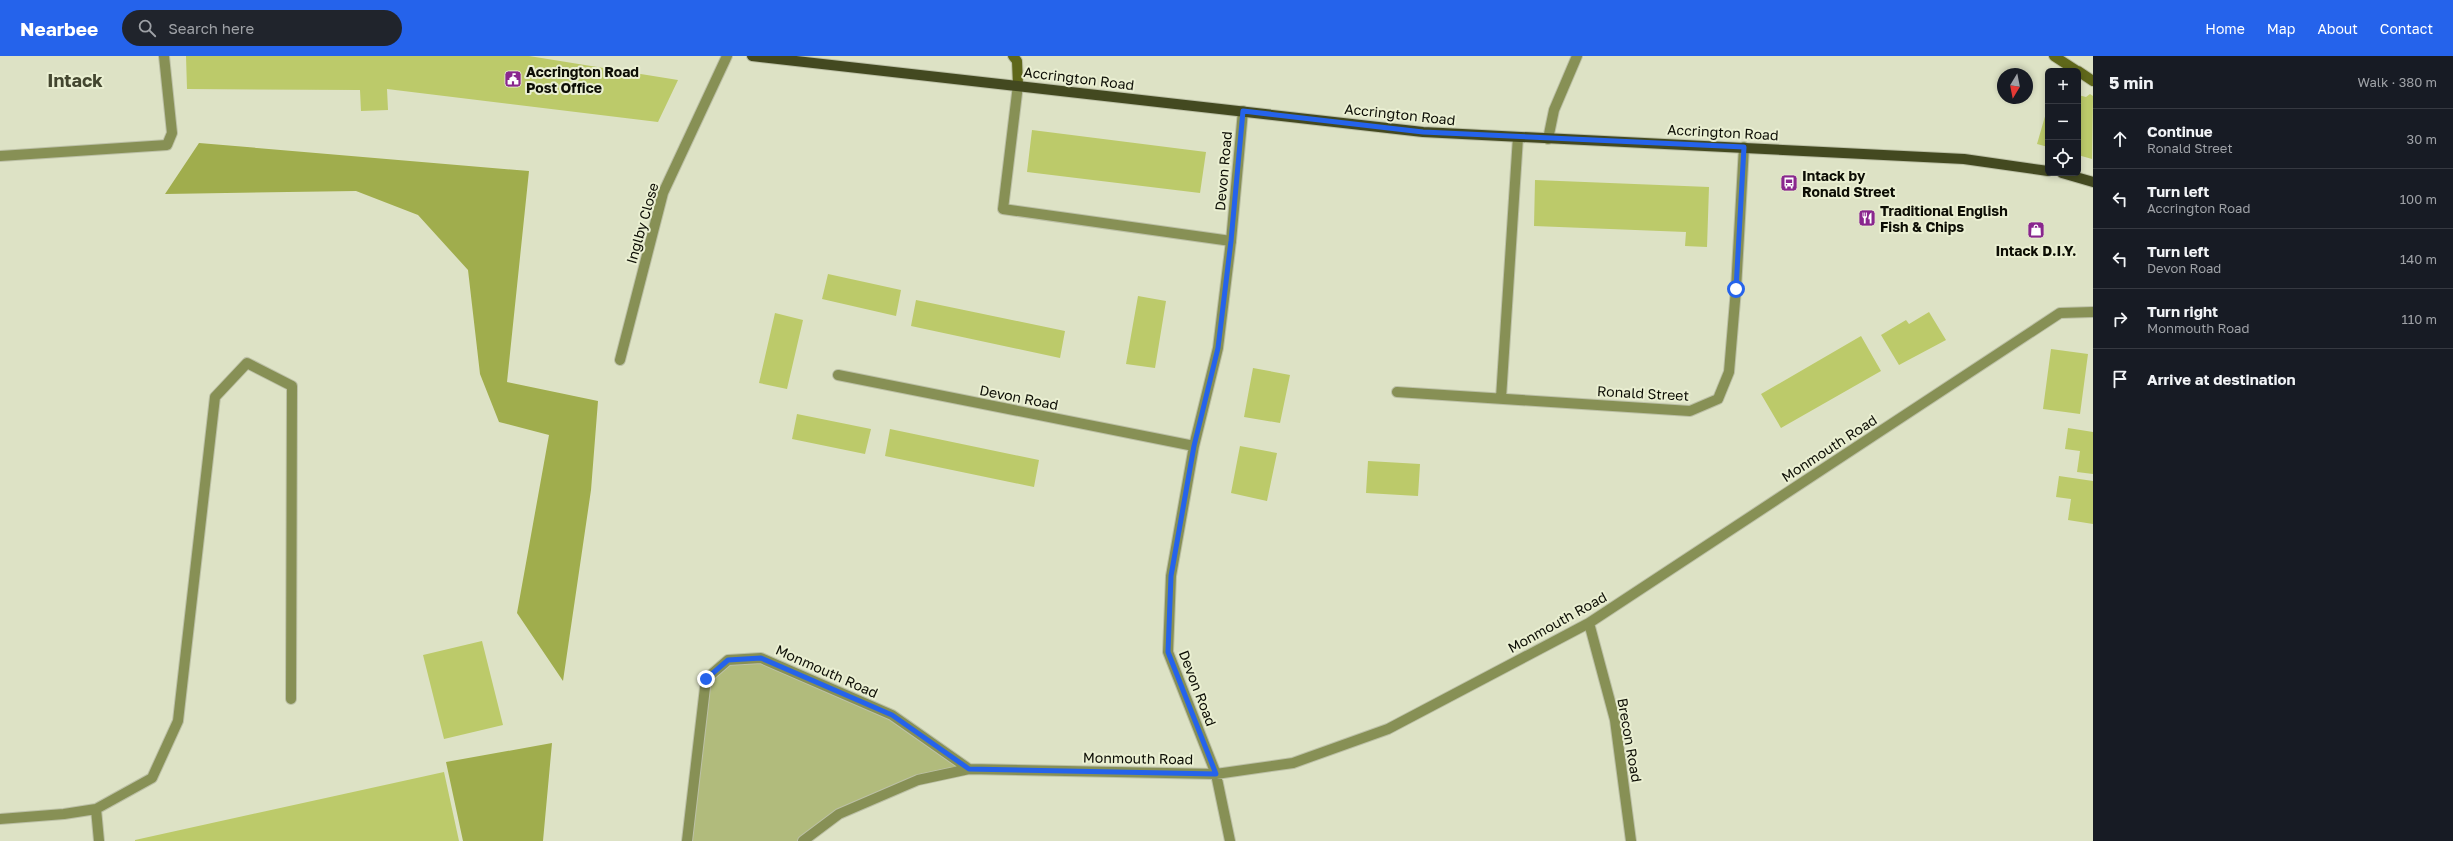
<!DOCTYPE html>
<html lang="en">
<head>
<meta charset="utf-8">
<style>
  body { margin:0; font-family:"Golos Text",sans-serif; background:#20242c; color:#f1f3f6 }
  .controls { position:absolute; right:12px; top:12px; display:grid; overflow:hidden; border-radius:6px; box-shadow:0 2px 6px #0003 }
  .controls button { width:36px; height:36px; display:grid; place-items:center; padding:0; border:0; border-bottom:1px solid #363941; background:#171b24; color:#f1f3f6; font:20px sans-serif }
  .compass { position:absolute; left:1997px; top:12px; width:36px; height:36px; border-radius:50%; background:#171b24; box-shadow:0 2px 6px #0003; rotate:190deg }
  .stop { position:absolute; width:12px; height:12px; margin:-9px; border:3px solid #2563eb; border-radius:50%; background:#fff }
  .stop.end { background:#2563eb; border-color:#fff; box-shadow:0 1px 4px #0008 }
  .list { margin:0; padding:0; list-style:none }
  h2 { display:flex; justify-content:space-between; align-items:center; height:52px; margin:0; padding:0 16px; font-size:17px }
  h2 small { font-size:13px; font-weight:400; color:#9ea1a6 }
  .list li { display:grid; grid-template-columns:26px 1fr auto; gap:12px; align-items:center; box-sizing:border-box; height:60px; padding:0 16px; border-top:1px solid #363941 }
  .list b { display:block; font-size:15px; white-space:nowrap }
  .list p { margin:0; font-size:13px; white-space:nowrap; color:#9ea1a6 }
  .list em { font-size:13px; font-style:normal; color:#9ea1a6 }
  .icon { flex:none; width:22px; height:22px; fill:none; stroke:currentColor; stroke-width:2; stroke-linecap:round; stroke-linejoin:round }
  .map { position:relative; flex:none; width:2093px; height:785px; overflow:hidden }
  header { display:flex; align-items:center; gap:24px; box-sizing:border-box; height:56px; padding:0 20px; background:#2563eb; color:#fff }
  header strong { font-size:19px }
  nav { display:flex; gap:22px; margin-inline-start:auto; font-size:14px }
  .search { width:280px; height:36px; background:#20242c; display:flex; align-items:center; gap:10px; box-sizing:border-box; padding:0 14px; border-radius:22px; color:#9ea1a6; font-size:15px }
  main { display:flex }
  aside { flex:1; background:#171b24 }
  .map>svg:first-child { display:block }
  .green { fill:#b1bb7c }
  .forest { fill:#a0ad4d }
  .building { fill:#bcca6a }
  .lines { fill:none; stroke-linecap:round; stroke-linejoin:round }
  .lane-casing { stroke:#bcc0a6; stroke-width:12 }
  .street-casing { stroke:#bcc0a6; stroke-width:12 }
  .secondary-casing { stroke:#bcc0a6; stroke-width:12 }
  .primary-casing { stroke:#bcc0a6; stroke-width:12 }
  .lane { stroke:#879055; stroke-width:10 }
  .street { stroke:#879055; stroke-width:10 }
  .secondary { stroke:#5f671a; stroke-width:10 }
  .primary { stroke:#434920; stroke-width:10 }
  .route { stroke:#2563eb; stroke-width:5 }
  .labels { text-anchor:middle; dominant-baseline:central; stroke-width:4; stroke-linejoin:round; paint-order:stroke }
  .poi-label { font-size:14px; font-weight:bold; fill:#0d0e05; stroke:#eaefd2; text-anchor:start }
  .street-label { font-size:14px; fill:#0d0e05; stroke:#eaefd2 }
  .district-label { font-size:18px; font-weight:bold; fill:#43462f; stroke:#eaefd2 }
</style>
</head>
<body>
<header>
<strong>Nearbee</strong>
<div class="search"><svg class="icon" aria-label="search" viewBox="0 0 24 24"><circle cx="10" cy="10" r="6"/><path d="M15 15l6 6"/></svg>Search here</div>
<nav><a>Home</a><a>Map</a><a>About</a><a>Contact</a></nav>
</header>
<main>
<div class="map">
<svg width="2093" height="785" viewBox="0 0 2093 785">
  <rect width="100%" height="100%" fill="#dde2c5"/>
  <!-- green -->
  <path class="green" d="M761,602l131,57 77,54 -51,11 -79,34 -36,27h-116l19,-162 22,-19z"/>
  <!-- forest -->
  <path class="forest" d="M199,87l330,28 -22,211 91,19 -7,89 -28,191 -46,-68 32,-178 -50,-13 -19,-48 -12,-104 -50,-55 -62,-24 -191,3z
    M552,687l-9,98h-80l-17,-79z"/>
  <!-- building -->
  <path class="building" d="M186,0h343l149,24 -20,42 -271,-33 1,21 -27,1 -1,-21 -173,-1z
    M2090,38l3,2 -1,63 -14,-4v-60l8,2z
    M2048,50v41l-11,-3z
    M1032,74l174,22 -6,41 -173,-21z
    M1535,124l174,7 -2,60 -22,-1 1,-14 -152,-6z
    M828,218l73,16 -5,26 -74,-17z
    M1138,240l28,5 -11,67 -29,-4z
    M916,244l149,31 -5,27 -149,-32z
    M1929,256l17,28 -47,25 -18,-30 25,-15 3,4z
    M775,257l28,7 -16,69 -28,-6z
    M1861,280l20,35 -100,57 -20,-34z
    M2051,293l37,5 -8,60 -37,-5z
    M1253,312l37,7 -10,48 -36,-6z
    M797,358l74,15 -6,25 -73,-15z
    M2068,372l25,4v42l-16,-2 3,-21 -15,-2z
    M890,373l149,31 -5,27 -149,-31z
    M1240,390l37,7 -10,48 -36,-8z
    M1368,405l52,3 -2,32 -52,-3z
    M2059,420l34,5v43l-25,-4 3,-21 -15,-2z
    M482,585l21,84 -59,14 -21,-84z
    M444,716l15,69h-324v-1z"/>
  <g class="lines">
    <!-- lane casing -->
    <g class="lane-casing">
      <path id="lane" d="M1018,29l-15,124 228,32
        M0,100l167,-11 5,-12 -8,-77
        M96,753l3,32
        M0,763l64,-5 32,-5 56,-31 26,-57 37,-324 32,-34 45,23 -1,313"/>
    </g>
    <!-- street casing -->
    <g class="street-casing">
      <path id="street" d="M1548,83l6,-29 23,-54
        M620,304l43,-167 64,-137
        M838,319l356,71
        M1397,336l293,19 28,-12 11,-27 7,-83 8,-142
        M1501,342l17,-261
        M1589,567l26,97 16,121
        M687,785l19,-162 22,-19 33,-2 131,57 77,54
        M803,785l36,-27 79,-34 51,-11 247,5 77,-11 95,-34 201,-106 471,-310 33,-1
        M1230,785l-14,-67 -48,-122 3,-76 23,-130 24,-98 13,-107 12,-130"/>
    </g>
    <!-- secondary casing -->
    <g class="secondary-casing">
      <path id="secondary" d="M1013,0l4,5 1,24
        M2054,0l23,15
        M2078,15l15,10"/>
    </g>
    <!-- primary casing -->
    <g class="primary-casing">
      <path id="primary" d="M752,0l671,76 541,27 84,12
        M2062,117l31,9"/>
    </g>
    <!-- lane -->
    <use href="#lane" class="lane"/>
    <!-- street -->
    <use href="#street" class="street"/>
    <!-- secondary -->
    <use href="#secondary" class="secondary"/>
    <!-- primary -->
    <use href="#primary" class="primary"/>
  </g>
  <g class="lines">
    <!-- route -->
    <path class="route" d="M706,623l22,-19 33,-2 131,57 77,54 247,5 -48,-122 3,-76 23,-130 24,-98 13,-107 12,-130 180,21 321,15 -8,142"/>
  </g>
  <!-- icons -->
  <defs>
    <g id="civic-square" transform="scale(0.9)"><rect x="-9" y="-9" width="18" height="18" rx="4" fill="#89268e" stroke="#eaefd2"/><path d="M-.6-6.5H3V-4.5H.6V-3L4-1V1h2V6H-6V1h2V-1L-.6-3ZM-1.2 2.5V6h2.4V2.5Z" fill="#fff"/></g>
    <g id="bus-square" transform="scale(0.9)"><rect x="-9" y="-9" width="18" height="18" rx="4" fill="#89268e" stroke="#eaefd2"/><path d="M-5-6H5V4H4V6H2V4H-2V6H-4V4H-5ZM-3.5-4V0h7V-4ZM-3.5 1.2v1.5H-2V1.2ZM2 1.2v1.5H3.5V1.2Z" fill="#fff"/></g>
    <g id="restaurant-square" transform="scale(0.9)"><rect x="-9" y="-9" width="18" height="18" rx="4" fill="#89268e" stroke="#eaefd2"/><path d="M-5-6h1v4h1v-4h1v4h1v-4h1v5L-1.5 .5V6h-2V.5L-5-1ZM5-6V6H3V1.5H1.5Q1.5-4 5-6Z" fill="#fff"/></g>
    <g id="shop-square" transform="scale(0.9)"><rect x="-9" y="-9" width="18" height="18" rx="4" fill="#89268e" stroke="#eaefd2"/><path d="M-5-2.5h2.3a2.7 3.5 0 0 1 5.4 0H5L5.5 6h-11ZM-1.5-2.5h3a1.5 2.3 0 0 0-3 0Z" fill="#fff"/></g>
  </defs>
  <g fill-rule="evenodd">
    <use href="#civic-square" x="513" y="23"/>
    <use href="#bus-square" x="1789" y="127"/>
    <use href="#restaurant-square" x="1867" y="162"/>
    <use href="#shop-square" x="2036" y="174"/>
  </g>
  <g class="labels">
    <!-- poi labels -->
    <g class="poi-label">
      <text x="526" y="15">Accrington Road<tspan x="526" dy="16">Post Office</tspan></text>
      <text x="1802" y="119">Intack by<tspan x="1802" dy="16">Ronald Street</tspan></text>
      <text x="1880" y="154">Traditional English<tspan x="1880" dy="16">Fish &amp; Chips</tspan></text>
      <text x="2036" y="194" text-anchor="middle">Intack D.I.Y.</text>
    </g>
    <!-- street labels -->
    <g class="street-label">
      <text transform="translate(1079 22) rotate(7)">Accrington Road</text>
      <text transform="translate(1400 58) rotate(6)">Accrington Road</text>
      <text transform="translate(1723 76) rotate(3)">Accrington Road</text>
      <text transform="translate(1223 115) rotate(-85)">Devon Road</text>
      <text transform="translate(642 167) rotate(-74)">Inglby Close</text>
      <text transform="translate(1643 337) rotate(3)">Ronald Street</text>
      <text transform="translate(1019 341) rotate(11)">Devon Road</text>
      <text transform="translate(1829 392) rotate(-33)">Monmouth Road</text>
      <text transform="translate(1557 566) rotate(-29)">Monmouth Road</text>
      <text transform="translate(827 615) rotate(24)">Monmouth Road</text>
      <text transform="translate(1198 632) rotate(69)">Devon Road</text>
      <text transform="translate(1630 684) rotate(80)">Brecon Road</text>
      <text transform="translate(1138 702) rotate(1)">Monmouth Road</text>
    </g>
    <!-- district labels -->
    <g class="district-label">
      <text x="75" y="24">Intack</text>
    </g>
  </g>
</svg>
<div class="controls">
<button>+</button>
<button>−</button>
<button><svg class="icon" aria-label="locate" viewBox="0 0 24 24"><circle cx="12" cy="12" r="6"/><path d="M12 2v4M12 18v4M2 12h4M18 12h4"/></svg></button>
</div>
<svg class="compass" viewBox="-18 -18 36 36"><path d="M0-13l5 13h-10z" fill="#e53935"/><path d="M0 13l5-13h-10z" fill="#9ea1a6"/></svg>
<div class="stop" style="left:1736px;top:233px"></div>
<div class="stop end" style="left:706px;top:623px"></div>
</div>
<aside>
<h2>5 min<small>Walk · 380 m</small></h2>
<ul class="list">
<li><svg class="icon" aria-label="ahead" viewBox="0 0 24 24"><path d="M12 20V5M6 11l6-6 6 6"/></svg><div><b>Continue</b><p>Ronald Street</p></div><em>30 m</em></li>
<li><svg class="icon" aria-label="left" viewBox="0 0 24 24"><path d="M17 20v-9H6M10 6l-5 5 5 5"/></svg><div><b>Turn left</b><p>Accrington Road</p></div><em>100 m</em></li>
<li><svg class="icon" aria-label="left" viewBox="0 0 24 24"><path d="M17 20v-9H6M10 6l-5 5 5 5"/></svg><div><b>Turn left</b><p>Devon Road</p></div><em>140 m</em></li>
<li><svg class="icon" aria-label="right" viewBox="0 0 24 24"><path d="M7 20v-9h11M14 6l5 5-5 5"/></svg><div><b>Turn right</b><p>Monmouth Road</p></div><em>110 m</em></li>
<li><svg class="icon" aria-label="arrive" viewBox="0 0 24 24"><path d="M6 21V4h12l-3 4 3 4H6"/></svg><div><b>Arrive at destination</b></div></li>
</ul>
</aside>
</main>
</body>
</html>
